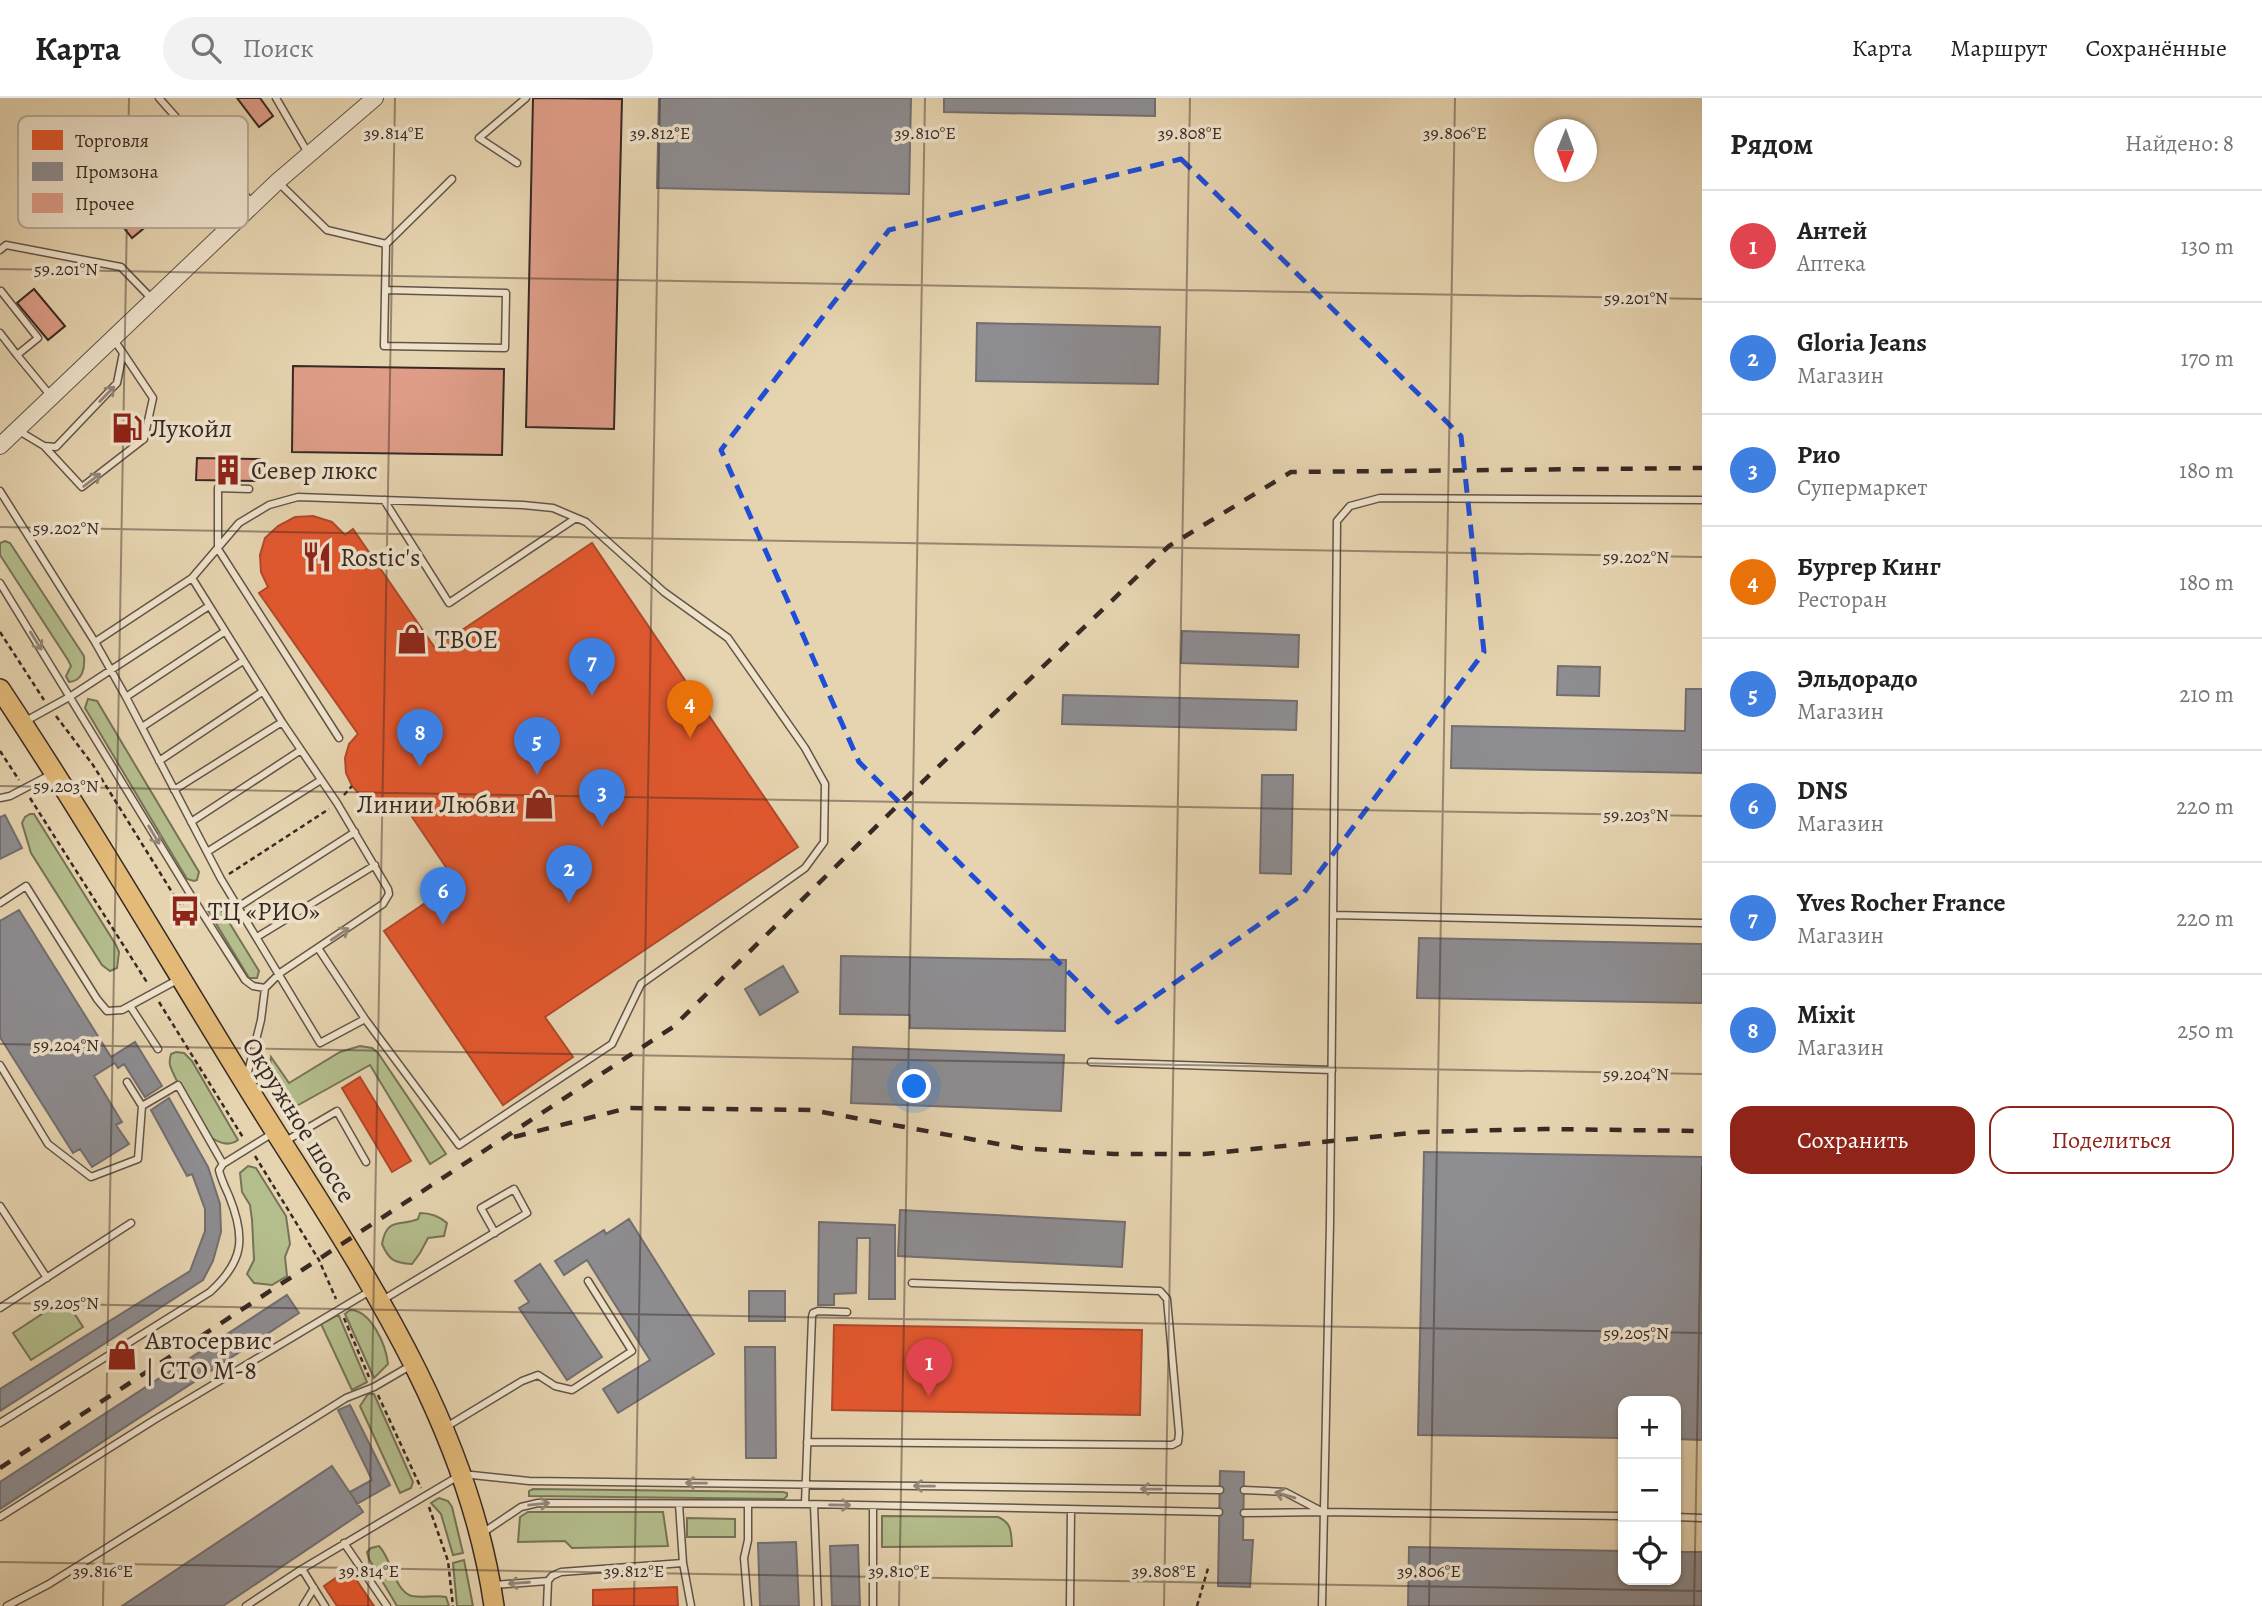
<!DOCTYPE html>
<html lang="ru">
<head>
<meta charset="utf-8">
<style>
  body { margin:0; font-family:Alegreya,serif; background:#f2f2f2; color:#222 }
  .controls { position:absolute; right:21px; bottom:21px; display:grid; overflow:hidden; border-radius:14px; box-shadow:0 2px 5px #0004 }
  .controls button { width:63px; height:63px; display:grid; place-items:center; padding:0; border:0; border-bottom:2px solid #e0e0e0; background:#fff; color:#222; font:35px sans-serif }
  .compass { position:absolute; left:1534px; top:21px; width:63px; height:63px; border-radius:50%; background:#fff; box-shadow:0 2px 5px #0004; rotate:181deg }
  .you { position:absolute; left:915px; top:989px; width:24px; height:24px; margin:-18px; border:5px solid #fff; border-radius:50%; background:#1a73e8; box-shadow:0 0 0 10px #1a73e833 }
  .badge { display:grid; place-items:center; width:46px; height:46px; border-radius:50%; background:#8f2418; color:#fff; font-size:23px; font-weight:700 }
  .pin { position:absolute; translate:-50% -58px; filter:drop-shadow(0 2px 4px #0008) }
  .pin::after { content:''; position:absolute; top:37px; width:24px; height:21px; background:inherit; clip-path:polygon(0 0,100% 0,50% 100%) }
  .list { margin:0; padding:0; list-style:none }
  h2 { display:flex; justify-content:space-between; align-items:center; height:91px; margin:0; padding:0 28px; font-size:30px }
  h2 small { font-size:23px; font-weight:400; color:#767676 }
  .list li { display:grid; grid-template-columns:46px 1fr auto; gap:21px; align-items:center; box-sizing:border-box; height:112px; padding:0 28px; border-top:2px solid #e0e0e0 }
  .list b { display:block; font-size:26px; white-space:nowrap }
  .list p { margin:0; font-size:23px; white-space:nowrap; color:#767676 }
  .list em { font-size:23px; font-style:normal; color:#767676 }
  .actions { display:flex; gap:14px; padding:21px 28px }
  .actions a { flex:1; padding:16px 0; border:2px solid #8f2418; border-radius:21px; text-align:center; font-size:24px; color:#8f2418 }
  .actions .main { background:#8f2418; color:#fff }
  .icon { flex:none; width:38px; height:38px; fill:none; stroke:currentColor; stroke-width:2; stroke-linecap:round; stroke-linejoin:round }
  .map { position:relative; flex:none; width:1702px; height:1508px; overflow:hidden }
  header { display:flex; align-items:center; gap:42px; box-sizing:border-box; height:98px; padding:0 35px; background:#fff; border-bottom:2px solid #e0e0e0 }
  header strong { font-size:33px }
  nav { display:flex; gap:38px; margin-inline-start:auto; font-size:24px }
  .search { width:490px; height:63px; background:#f2f2f2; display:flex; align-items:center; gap:18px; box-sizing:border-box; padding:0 24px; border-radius:38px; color:#767676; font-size:26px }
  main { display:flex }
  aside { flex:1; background:#fff }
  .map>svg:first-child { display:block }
  .green { fill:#b4bd8c; stroke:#767358; stroke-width:2 }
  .shops { fill:#e4572e; stroke:#b0492b; stroke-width:2 }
  .industry { fill:#8d8d92; stroke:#736f71; stroke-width:2 }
  .building { fill:#df9d88; stroke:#372924; stroke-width:2 }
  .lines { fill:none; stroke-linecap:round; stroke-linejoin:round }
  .service-casing { stroke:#635447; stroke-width:9 }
  .tertiary-casing { stroke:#635447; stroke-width:18 }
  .primary-casing { stroke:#372924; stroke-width:22 }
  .path { stroke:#372924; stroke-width:2.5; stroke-dasharray:5 3.5; stroke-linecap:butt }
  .service { stroke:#efe3cc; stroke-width:6 }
  .tertiary { stroke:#efe3cc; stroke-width:16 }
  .primary { stroke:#e3ba78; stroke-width:19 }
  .rail { stroke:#372924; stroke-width:4.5; stroke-dasharray:12 12; stroke-linecap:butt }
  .oneway { stroke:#938678 }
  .marked { fill:none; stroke:#1d4ed8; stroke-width:5; stroke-dasharray:14 9; stroke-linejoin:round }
  .ticks { fill:none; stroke:#372924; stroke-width:2; stroke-opacity:0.45 }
  .labels { text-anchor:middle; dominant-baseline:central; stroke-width:7; stroke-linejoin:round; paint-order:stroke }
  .poi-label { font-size:26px; fill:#372924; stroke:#efe3cc; text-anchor:start }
  .street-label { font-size:26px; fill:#372924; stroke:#efe3cc }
  .key { fill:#efe3cc; stroke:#b8ab9a; stroke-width:2 }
  .key-label { font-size:19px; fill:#372924 }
  .ticks-label { font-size:18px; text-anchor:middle; fill:#372924; stroke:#efe3cc; stroke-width:7; stroke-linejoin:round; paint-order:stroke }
</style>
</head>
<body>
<header>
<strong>Карта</strong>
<div class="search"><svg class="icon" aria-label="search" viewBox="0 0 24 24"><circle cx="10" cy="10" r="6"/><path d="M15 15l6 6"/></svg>Поиск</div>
<nav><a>Карта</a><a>Маршрут</a><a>Сохранённые</a></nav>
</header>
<main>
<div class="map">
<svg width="1702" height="1508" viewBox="0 0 1702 1508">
  <rect width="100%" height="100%" fill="#e6d4b0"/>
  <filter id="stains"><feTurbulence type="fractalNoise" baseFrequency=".00286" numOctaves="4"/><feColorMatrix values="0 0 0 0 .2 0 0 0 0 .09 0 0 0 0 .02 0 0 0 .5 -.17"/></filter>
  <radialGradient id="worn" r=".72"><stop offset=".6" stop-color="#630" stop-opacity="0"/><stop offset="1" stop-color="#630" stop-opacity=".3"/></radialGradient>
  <!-- green -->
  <path class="green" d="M5,443l5,2 74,113c1,12 -1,25 -15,26l-3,-6 5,-10 -3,-6 -68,-105v-12z
    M88,601l9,2 102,171 -2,8 -3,1 -7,-2 -102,-171z
    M30,716h4l82,131 3,7 -2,16 -7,3 -8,-6 -71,-112 -9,-30 3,-6z
    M216,803l43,70 -2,7h-8l-43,-71z
    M360,948l12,2 6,5 68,101 -16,10 -60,-99 -77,43 -23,-42 1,-9 18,26 51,-31z
    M176,954l8,1 8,8 46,79c-8,6 -17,4 -26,-2 -8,-6 -39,-62 -42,-73 -1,-5 0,-6 1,-11z
    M248,1068l8,2 30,48 4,28 -5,13 2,19 -15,9 -18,-2 -7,-9 7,-14 -2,-40 -2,-15 -8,-13 -2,-19z
    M420,1115c11,0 19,3 27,10l-3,13 -16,2 -8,15 -8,11c-18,-1 -23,-4 -30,-20 5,-27 16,-17 36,-25z
    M65,1201l18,28 -52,33 -18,-27z
    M350,1212c21,0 36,35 38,54l-14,14 -29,-64z
    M336,1218h3l28,66 -15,8 -31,-66z
    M368,1296h6l39,88 -2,6 -11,5 -40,-87z
    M533,1391l250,3 4,1v3l-3,3 -255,-3v-5z
    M439,1400l9,3 4,6 11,46 -10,2 -12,-41 -10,-11z
    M528,1414h135l5,34 -96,2 -7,-7 -47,1 2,-25z
    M882,1418l116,1c14,6 13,15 14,29l-130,1z
    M687,1420l48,1v18h-48z
    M379,1448c13,13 15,45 33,50 11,2 23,-1 34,1l3,9h-52l-28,-47 -2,-7 4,-4z
    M464,1462l9,46h-16l-4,-43z"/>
  <!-- shops -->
  <path class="shops" d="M313,418l19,6 13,13 8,-6 82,119 157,-105 206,304 -253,170 28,40 -70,48 -119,-174 72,-49 -52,-77 -14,3 -15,-3 -13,-8 -10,-11 -6,-13 -1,-15 4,-14 9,-10 -99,-141 9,-6 -7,-15 -1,-17 5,-17 13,-12 17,-9z
    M360,979l51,84 -19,11 -50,-84z
    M834,1227l308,5 -2,85 -308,-5z
    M349,1471l25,37h-37l-13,-20z
    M677,1489l1,19h-85v-16z"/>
  <!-- industry -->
  <path class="industry" d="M659,0h252l-2,96 -252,-6z
    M944,0h211v18l-211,-4z
    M977,225l183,4 -2,57 -182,-3z
    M1182,533l117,4 -1,32 -117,-4z
    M1558,568l42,1 -1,29 -42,-1z
    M1686,591h16v84l-251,-5 1,-42 233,5z
    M1063,597l234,6 -1,29 -234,-6z
    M1262,677h31l-2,99 -31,-1z
    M5,717l17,33 -22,11v-42z
    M19,812l92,147 24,-15 27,44 -17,11 -21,-33 -6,4 -3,-5 -21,13 28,46 -6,3 13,19 -37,23 -12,-18 -7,4 -73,-116v-116z
    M1419,840l283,6v59l-285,-5z
    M841,858l225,4 -1,71 -155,-3v-13l-70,-1z
    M783,868l15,26 -38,23 -15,-26z
    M853,949l211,8 -3,56 -210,-8z
    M169,1000l39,69 12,37 1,28 -8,29 -10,19 -203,131v-22l190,-118 15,-40v-22l-13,-35 -5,2 -36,-66z
    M1424,1054l278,5v283l-26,-1v-38h-53v37l-205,-3z
    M900,1112l225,12 -3,45 -224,-11z
    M629,1121l85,135 -96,59 -15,-24 47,-29 -63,-100 -23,15 -9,-14 49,-31 2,4z
    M819,1124l76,3v74h-26l1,-61h-13l-1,55 -22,1v11h-16z
    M540,1166l62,93 -35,23 -48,-72 10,-6 -14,-21z
    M749,1193h36v30h-36z
    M287,1197l12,18 -299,196v-27z
    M745,1249h30l1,111h-30z
    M350,1307l40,80 -33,19 -7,-12 22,-12 -34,-70z
    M332,1368l31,46 -140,94h-101z
    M1220,1373l24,1 -1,68h10l-3,47 -32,-1z
    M796,1444l3,64h-39l-2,-63z
    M858,1447l2,61h-28l-2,-60z
    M1409,1449l214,4v29h53v-28h26v54h-294z"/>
  <!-- building -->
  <path class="building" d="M237,0h23l13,18 -14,11z
    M533,0l89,1 -8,330 -88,-2z
    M147,69l29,35 -44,36 -28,-35z
    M34,191l31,37 -17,14 -31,-37z
    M293,268l211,3 -2,86 -210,-3z
    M197,360l63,1 -1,22 -63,-1z"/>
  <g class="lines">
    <!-- service casing -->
    <g class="service-casing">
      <path id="service" d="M159,0l93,105
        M276,0l32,55
        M517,65l-38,-25 47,-40
        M279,85l48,47 59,14 66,-65
        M0,152l6,-5 115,22 31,32
        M386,192l120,3 -1,55 -121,-2 2,-102
        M1,193l37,47 -21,17 33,40
        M0,235l17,22
        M19,333l25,15 12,1 61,-64 6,-30 -9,-13
        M44,348l38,41 62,-48 9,-41 -30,-45
        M249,391l-31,-1v61l121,189
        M0,393l95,151 31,55 95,182 99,164 45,-24 -47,-71
        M384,402l65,103 127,-85
        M192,480l90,144 55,81 51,86 1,5 -6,10 -103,69 -15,15 -4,32 -14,56
        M0,485l192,314 53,83 8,6 12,2
        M95,544l97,-64 47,-55 30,-18 29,-8 225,8 30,3 33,14 78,70 64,46 77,110 20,36 -1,58 -19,26 -164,116 -29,60 -153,101 -94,-126
        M126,599l98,-65
        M24,624l47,-26 138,-90
        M142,629l101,-66
        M159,663l103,-69
        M174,692l108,-68
        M0,700l10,-2 42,-22
        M191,724l110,-72
        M207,754l114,-72
        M0,805l26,-17 71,113 10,12 15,-1 57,-31
        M238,809l117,-75
        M1333,817l369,8
        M257,839l118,-72
        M130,908l28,43
        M1091,964l241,8
        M0,967l48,79 43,33 47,-18 4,-53
        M127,984l15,24 36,-21 45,79
        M284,1044l53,-31 29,51
        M0,1108l47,72
        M381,1203l146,-88 -13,-24 -33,19 14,25
        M0,1210l131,-85
        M0,1325l210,-131c34,-31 36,-54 19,-96 -4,-9 -8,-17 -10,-26l4,-6 50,-31
        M446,1329l76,-46 16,-6 17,11 17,4 60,-39 -44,-70
        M807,1344l365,3 6,-3 1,-9 -12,-134 -7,-8 -248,-8
        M1244,1392l41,2 36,19
        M748,1406v36l-4,18 4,48
        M805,1406l7,-187 1,-4 5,-2 29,1
        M814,1407l4,101
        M873,1408v100
        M1244,1415l79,-1 300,4
        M0,1419l154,-97 216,-129
        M1676,1419l26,1
        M481,1436l40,-27 17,-4 267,1 414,8
        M344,1445l43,63
        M683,1465l8,43
        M494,1487l54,-4
        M7,1508l42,-22 297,-186 28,-11 36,-21
        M246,1508l56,-37
        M303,1508l11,-18
        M325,1508l-23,-37 160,-95 67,7 691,9
        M547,1508l1,-25 4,-5 9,-4 122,-9 -4,-59
        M1070,1508l1,-96
        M1322,1508l8,-383 7,-702 13,-15 30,-8 322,2"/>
    </g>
    <!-- tertiary casing -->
    <g class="tertiary-casing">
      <path id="tertiary" d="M0,348l278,-265 97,-83"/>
    </g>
    <!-- primary casing -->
    <g class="primary-casing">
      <path id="primary" d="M0,591c85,128 163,261 243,391 102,166 223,328 251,526"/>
    </g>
    <!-- path -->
    <path class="path" d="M0,534l44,68
      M56,618l37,49 87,140 5,-3
      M0,653l19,29
      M344,697l8,-9
      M30,700l118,186
      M229,776l100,-65
      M159,904l85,137
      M255,1058l64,104 17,39
      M344,1220l25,59
      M378,1297l43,93
      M429,1409l19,54 5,45
      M1197,1508l12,-41"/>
    <!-- service -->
    <use href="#service" class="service"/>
    <!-- tertiary -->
    <use href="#tertiary" class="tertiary"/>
    <!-- primary -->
    <use href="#primary" class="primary"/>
    <!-- rail -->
    <path class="rail" d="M514,1039l114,-29 183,2 209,38 94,6h90l217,-22 123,-3 158,2
      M0,1370l673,-441 217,-214 279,-267 122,-74 411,-4"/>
  </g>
  <!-- one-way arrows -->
  <defs><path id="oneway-shaft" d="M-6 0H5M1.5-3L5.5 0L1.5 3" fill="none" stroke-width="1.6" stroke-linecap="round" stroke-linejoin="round" transform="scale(1.75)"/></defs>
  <g class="oneway">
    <use href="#oneway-shaft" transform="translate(107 296) rotate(-46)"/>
    <use href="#oneway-shaft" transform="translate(92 382) rotate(-37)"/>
    <use href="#oneway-shaft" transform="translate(36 543) rotate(58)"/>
    <use href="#oneway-shaft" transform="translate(154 737) rotate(59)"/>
    <use href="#oneway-shaft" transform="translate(340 836) rotate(-34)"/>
    <use href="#oneway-shaft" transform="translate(696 1385) rotate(-179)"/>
    <use href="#oneway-shaft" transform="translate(924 1388) rotate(-179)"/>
    <use href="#oneway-shaft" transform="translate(1151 1391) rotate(-179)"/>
    <use href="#oneway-shaft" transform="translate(1285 1397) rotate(-164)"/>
    <use href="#oneway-shaft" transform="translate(539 1406) rotate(-6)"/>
    <use href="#oneway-shaft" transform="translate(840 1407) rotate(1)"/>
    <use href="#oneway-shaft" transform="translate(519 1485) rotate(176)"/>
  </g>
  <!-- marked area -->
  <path class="marked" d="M1181,61l280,277 23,216 -181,242 -185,128 -259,-260 -138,-312 168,-220z"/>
  <!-- ticks -->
  <path class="ticks" d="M0,171l1702,30M0,429l1702,30M0,688l1702,30M0,946l1702,30M0,1205l1702,30M0,1464l1702,29M103,1508l26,-1508M368,1508l27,-1508M634,1508l26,-1508M899,1508l26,-1508M1164,1508l26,-1508M1429,1508l26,-1508M1694,1508l8,-440"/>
  <!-- icons -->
  <defs>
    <g id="fuel-bare" transform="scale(2.415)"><path d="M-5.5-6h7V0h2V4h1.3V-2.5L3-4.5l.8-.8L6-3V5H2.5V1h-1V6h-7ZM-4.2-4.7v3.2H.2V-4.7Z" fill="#8f2418" stroke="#efe3cc" stroke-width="2.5" paint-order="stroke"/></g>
    <g id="building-bare" transform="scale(2.415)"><path d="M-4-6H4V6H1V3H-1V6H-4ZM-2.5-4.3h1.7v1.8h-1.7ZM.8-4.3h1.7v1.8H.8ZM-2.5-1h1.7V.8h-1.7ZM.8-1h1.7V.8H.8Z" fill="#8f2418" stroke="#efe3cc" stroke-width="2.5" paint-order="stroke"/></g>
    <g id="restaurant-bare" transform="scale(2.415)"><path d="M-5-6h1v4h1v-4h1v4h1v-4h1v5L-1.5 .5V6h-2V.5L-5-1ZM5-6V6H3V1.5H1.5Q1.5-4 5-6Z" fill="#8f2418" stroke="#efe3cc" stroke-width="2.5" paint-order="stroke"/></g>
    <g id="shop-bare" transform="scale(2.415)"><path d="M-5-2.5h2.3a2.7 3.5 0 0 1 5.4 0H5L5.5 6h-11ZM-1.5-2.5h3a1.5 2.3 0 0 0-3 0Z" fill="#8f2418" stroke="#efe3cc" stroke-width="2.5" paint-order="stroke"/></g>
    <g id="bus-bare" transform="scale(2.415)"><path d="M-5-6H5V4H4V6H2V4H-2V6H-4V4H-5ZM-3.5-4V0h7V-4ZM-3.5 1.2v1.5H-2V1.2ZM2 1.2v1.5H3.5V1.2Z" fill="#8f2418" stroke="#efe3cc" stroke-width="2.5" paint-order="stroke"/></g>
  </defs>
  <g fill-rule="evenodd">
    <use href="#fuel-bare" x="127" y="330"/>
    <use href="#building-bare" x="228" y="372"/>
    <use href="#restaurant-bare" x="317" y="459"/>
    <use href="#shop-bare" x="412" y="541"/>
    <use href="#shop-bare" x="539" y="706"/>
    <use href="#bus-bare" x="185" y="813"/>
    <use href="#shop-bare" x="122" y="1257"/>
  </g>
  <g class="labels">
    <!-- poi labels -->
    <g class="poi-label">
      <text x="150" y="330">Лукойл</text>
      <text x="251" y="372">Север люкс</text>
      <text x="340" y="459">Rostic's</text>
      <text x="435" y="541">ТВОЕ</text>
      <text x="516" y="706" text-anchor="end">Линии Любви</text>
      <text x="208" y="813">ТЦ «РИО»</text>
      <text x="145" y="1242">Автосервис<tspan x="145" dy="30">| СТО М-8</tspan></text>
    </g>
    <!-- street labels -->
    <g class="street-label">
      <text transform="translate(299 1022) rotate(58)">Окружное шоссе</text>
    </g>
  </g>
  <!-- legend -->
  <rect x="18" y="18" width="230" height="112" rx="10" class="key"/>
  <rect x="32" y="32" width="31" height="20" fill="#e4572e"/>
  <rect x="32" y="64" width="31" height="19" fill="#8d8d92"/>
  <rect x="32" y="95" width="31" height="20" fill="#df9d88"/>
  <g class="key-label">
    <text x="75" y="49">Торговля</text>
    <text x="75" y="80">Промзона</text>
    <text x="75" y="112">Прочее</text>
  </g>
  <g class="ticks-label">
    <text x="394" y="41">39.814°E</text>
    <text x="660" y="41">39.812°E</text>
    <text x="925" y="41">39.810°E</text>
    <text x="1190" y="41">39.808°E</text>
    <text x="1455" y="41">39.806°E</text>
    <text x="66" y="177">59.201°N</text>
    <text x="1636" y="206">59.201°N</text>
    <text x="66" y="436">59.202°N</text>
    <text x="1636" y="465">59.202°N</text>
    <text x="66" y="694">59.203°N</text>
    <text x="1636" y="723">59.203°N</text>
    <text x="66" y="953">59.204°N</text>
    <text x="1636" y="982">59.204°N</text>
    <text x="66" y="1211">59.205°N</text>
    <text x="1636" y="1241">59.205°N</text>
    <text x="103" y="1479">39.816°E</text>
    <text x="369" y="1479">39.814°E</text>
    <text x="634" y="1479">39.812°E</text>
    <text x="899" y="1479">39.810°E</text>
    <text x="1164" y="1479">39.808°E</text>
    <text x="1429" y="1479">39.806°E</text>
  </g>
  <rect width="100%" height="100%" filter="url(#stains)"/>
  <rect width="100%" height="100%" fill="url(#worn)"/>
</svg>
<div class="controls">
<button>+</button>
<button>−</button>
<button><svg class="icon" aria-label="locate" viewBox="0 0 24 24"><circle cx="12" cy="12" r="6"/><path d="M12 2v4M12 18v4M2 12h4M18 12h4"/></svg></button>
</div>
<svg class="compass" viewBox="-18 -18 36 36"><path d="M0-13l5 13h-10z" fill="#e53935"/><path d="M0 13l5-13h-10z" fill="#767676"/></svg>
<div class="you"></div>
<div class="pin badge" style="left:929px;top:1299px;background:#e0444e">1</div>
<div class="pin badge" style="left:569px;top:805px;background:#3f7fe0">2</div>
<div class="pin badge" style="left:602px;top:729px;background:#3f7fe0">3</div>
<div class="pin badge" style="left:690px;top:640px;background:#e8710a">4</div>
<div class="pin badge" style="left:537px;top:677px;background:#3f7fe0">5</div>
<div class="pin badge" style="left:443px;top:827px;background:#3f7fe0">6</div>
<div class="pin badge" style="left:592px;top:598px;background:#3f7fe0">7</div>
<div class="pin badge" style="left:420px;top:669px;background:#3f7fe0">8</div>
</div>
<aside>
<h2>Рядом<small>Найдено: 8</small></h2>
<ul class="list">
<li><span class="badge" style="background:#e0444e">1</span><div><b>Антей</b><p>Аптека</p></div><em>130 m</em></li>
<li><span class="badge" style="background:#3f7fe0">2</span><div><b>Gloria Jeans</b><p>Магазин</p></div><em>170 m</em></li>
<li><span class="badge" style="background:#3f7fe0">3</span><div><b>Рио</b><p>Супермаркет</p></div><em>180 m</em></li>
<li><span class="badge" style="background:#e8710a">4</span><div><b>Бургер Кинг</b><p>Ресторан</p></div><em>180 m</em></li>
<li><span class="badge" style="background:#3f7fe0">5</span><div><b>Эльдорадо</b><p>Магазин</p></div><em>210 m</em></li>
<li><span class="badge" style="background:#3f7fe0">6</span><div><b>DNS</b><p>Магазин</p></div><em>220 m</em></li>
<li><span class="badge" style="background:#3f7fe0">7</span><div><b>Yves Rocher France</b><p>Магазин</p></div><em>220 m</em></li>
<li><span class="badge" style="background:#3f7fe0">8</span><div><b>Mixit</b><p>Магазин</p></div><em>250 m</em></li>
</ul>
<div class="actions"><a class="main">Сохранить</a><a>Поделиться</a></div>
</aside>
</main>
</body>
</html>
